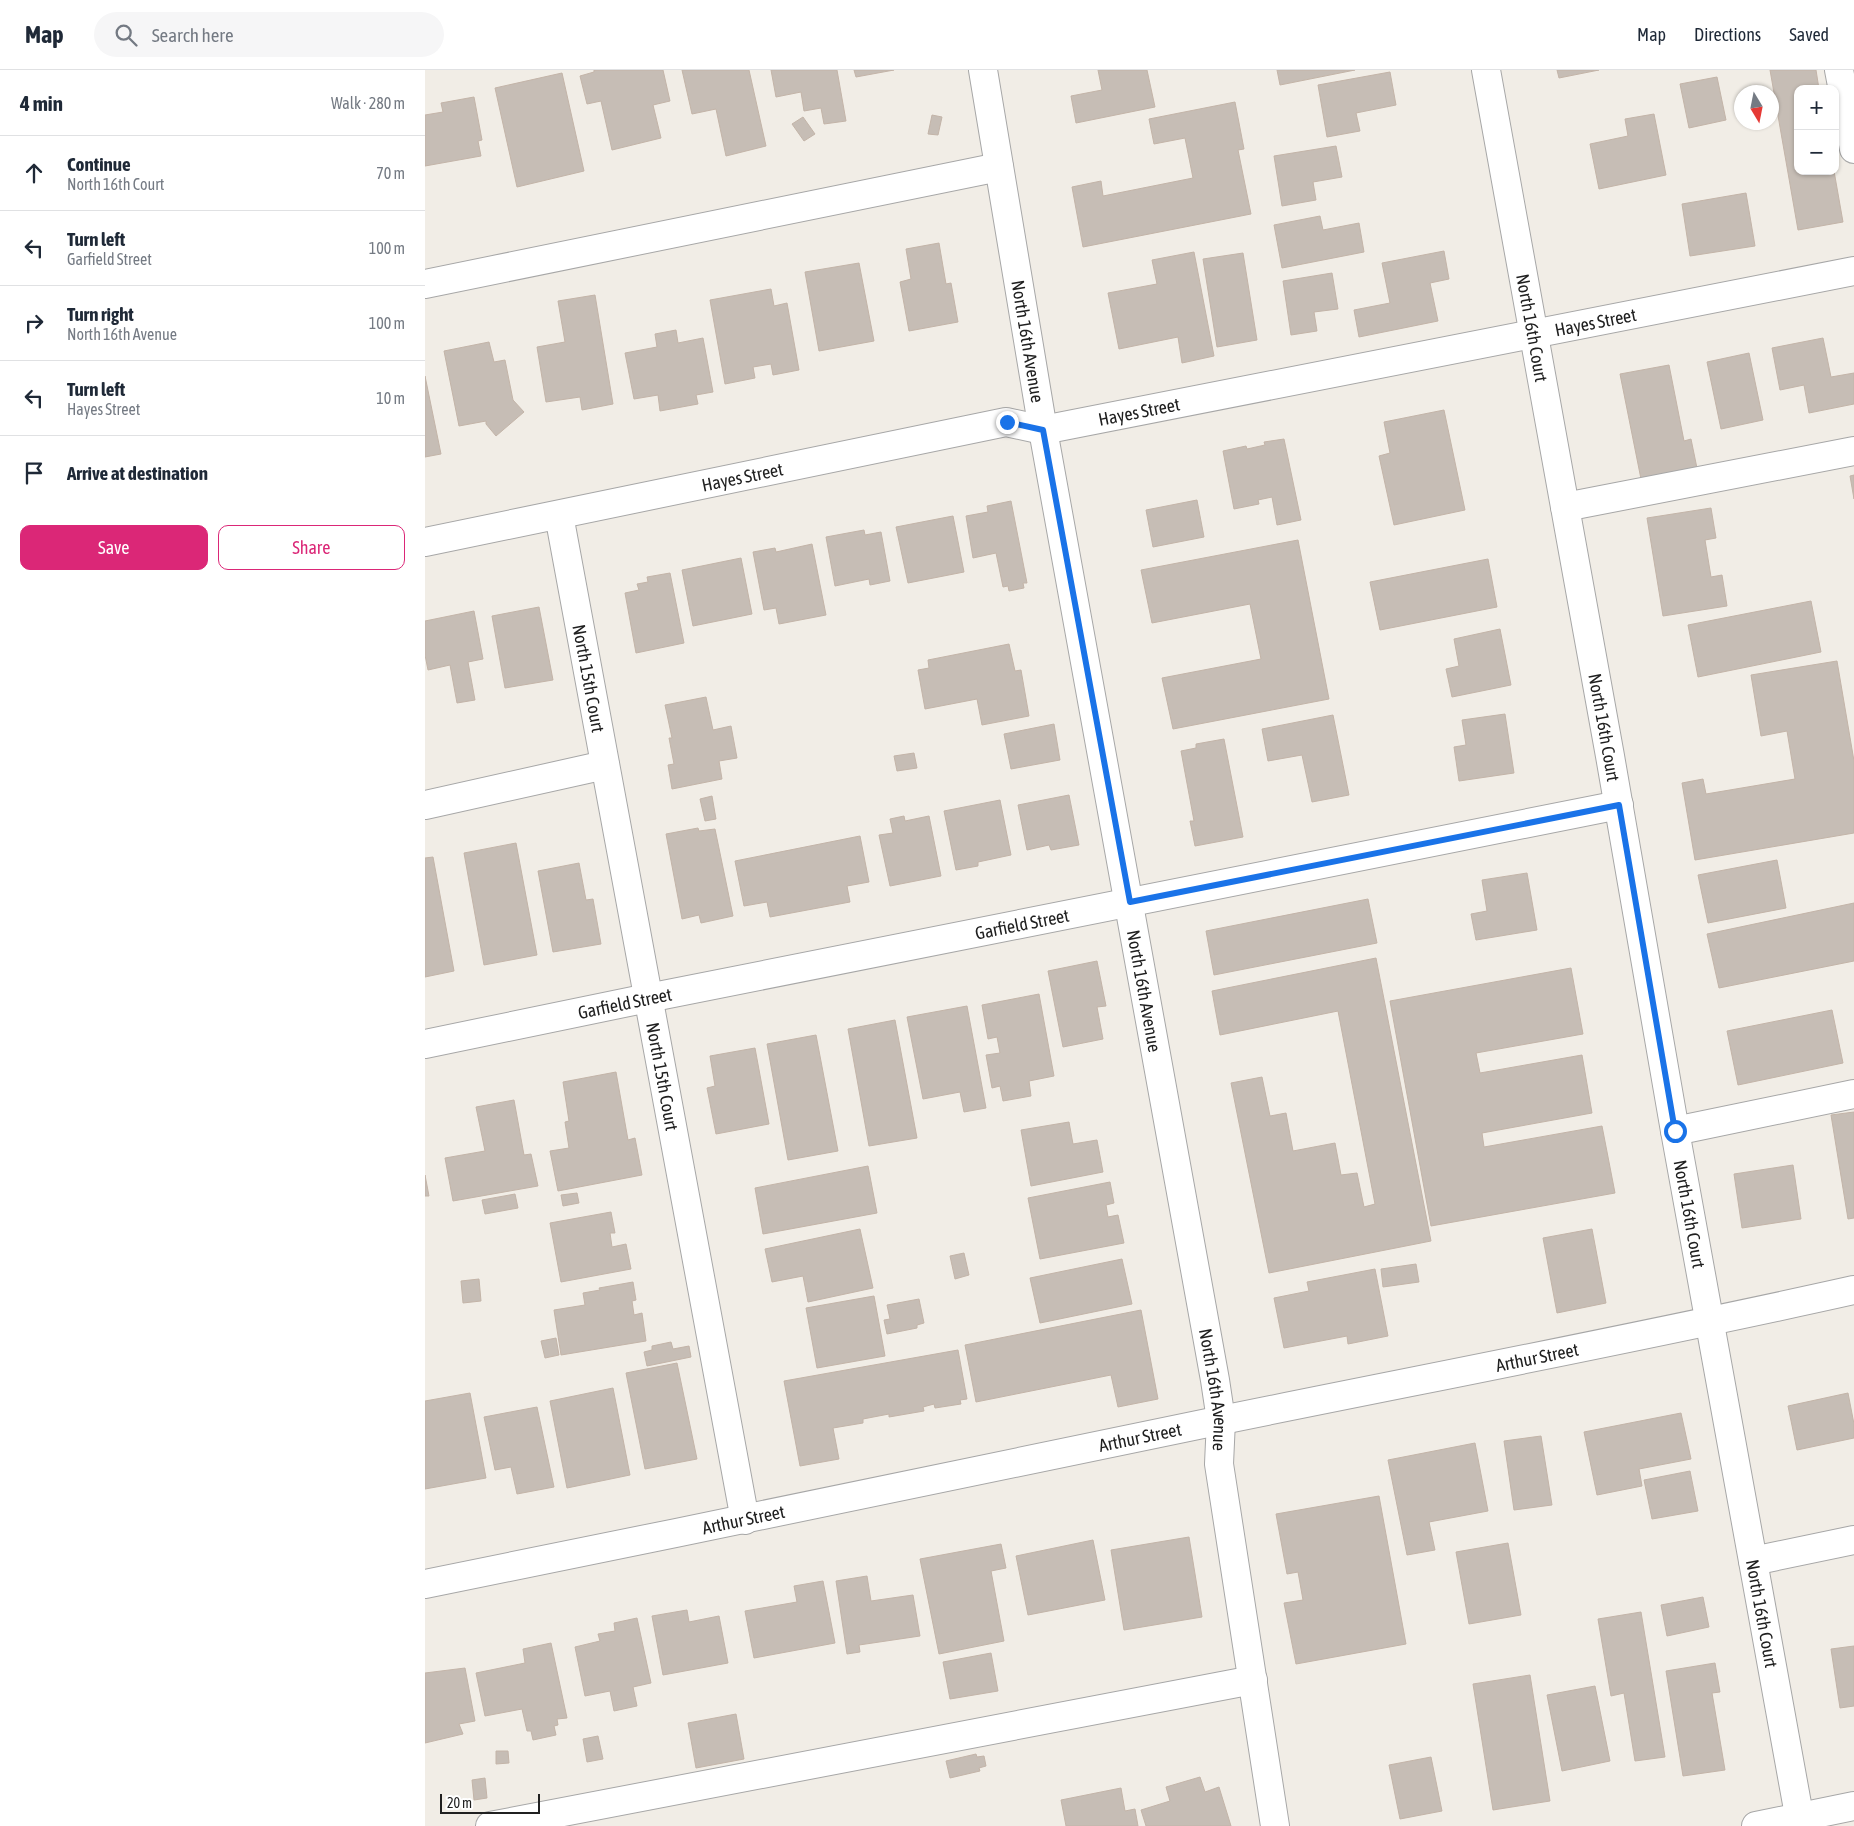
<!DOCTYPE html>
<html lang="en">
<head>
<meta charset="utf-8">
<style>
  body { margin:0; font-family:"Asap Condensed",sans-serif; background:#f6f6f7; color:#1f2937 }
  .controls { position:absolute; right:15px; top:15px; display:grid; overflow:hidden; border-radius:10px; box-shadow:0 1px 4px #0004 }
  .controls button { width:45px; height:45px; display:grid; place-items:center; padding:0; border:0; border-bottom:1px solid #e0e1e3; background:#fff; color:#1f2937; font:25px sans-serif }
  .compass { position:absolute; left:1309px; top:15px; width:45px; height:45px; border-radius:50%; background:#fff; box-shadow:0 1px 4px #0004; rotate:170deg }
  .scale { position:absolute; left:15px; bottom:12px; width:100px; box-sizing:border-box; padding-left:5px; border:2px solid #202020; border-top:0; font-size:14px; line-height:18px; white-space:nowrap; color:#202020; -webkit-text-stroke:4px #fff; paint-order:stroke }
  .stop { position:absolute; width:15px; height:15px; margin:-11px; border:4px solid #1a73e8; border-radius:50%; background:#fff }
  .stop.end { background:#1a73e8; border-color:#fff; box-shadow:0 1px 5px #0008 }
  .list { margin:0; padding:0; list-style:none }
  h2 { display:flex; justify-content:space-between; align-items:center; height:65px; margin:0; padding:0 20px; font-size:21px }
  h2 small { font-size:16px; font-weight:400; color:#747a83 }
  .list li { display:grid; grid-template-columns:32px 1fr auto; gap:15px; align-items:center; box-sizing:border-box; height:75px; padding:0 20px; border-top:1px solid #e0e1e3 }
  .list b { display:block; font-size:19px; white-space:nowrap }
  .list p { margin:0; font-size:16px; white-space:nowrap; color:#747a83 }
  .list em { font-size:16px; font-style:normal; color:#747a83 }
  .actions { display:flex; gap:10px; padding:15px 20px }
  .actions a { flex:1; padding:11px 0; border:1px solid #db2777; border-radius:10px; text-align:center; font-size:18px; color:#db2777 }
  .actions .main { background:#db2777; color:#fff }
  .icon { flex:none; width:28px; height:28px; fill:none; stroke:currentColor; stroke-width:2; stroke-linecap:round; stroke-linejoin:round }
  .map { position:relative; flex:none; width:1429px; height:1756px; overflow:hidden }
  header { display:flex; align-items:center; gap:30px; box-sizing:border-box; height:70px; padding:0 25px; background:#fff; border-bottom:1px solid #e0e1e3 }
  header strong { font-size:24px }
  nav { display:flex; gap:28px; margin-inline-start:auto; font-size:18px }
  .search { width:350px; height:45px; background:#f6f6f7; display:flex; align-items:center; gap:12px; box-sizing:border-box; padding:0 18px; border-radius:28px; color:#747a83; font-size:19px }
  main { display:flex }
  aside { flex:1; background:#fff }
  .map>svg:first-child { display:block }
  .building { fill:#c6bdb5; stroke:#c3b4a8 }
  .lines { fill:none; stroke-linecap:round; stroke-linejoin:round }
  .minor-casing { stroke:#a7a7a7; stroke-width:30 }
  .minor { stroke:#fff; stroke-width:28 }
  .route { stroke:#1a73e8; stroke-width:6 }
  .labels { text-anchor:middle; dominant-baseline:central; stroke-width:4; stroke-linejoin:round; paint-order:stroke }
  .street-label { font-size:18px; fill:#202020; stroke:#fff }
</style>
</head>
<body>
<header>
<strong>Map</strong>
<div class="search"><svg class="icon" aria-label="search" viewBox="0 0 24 24"><circle cx="10" cy="10" r="6"/><path d="M15 15l6 6"/></svg>Search here</div>
<nav><a>Map</a><a>Directions</a><a>Saved</a></nav>
</header>
<main>
<aside>
<h2>4 min<small>Walk · 280 m</small></h2>
<ul class="list">
<li><svg class="icon" aria-label="ahead" viewBox="0 0 24 24"><path d="M12 20V5M6 11l6-6 6 6"/></svg><div><b>Continue</b><p>North 16th Court</p></div><em>70 m</em></li>
<li><svg class="icon" aria-label="left" viewBox="0 0 24 24"><path d="M17 20v-9H6M10 6l-5 5 5 5"/></svg><div><b>Turn left</b><p>Garfield Street</p></div><em>100 m</em></li>
<li><svg class="icon" aria-label="right" viewBox="0 0 24 24"><path d="M7 20v-9h11M14 6l5 5-5 5"/></svg><div><b>Turn right</b><p>North 16th Avenue</p></div><em>100 m</em></li>
<li><svg class="icon" aria-label="left" viewBox="0 0 24 24"><path d="M17 20v-9H6M10 6l-5 5 5 5"/></svg><div><b>Turn left</b><p>Hayes Street</p></div><em>10 m</em></li>
<li><svg class="icon" aria-label="arrive" viewBox="0 0 24 24"><path d="M6 21V4h12l-3 4 3 4H6"/></svg><div><b>Arrive at destination</b></div></li>
</ul>
<div class="actions"><a class="main">Save</a><a>Share</a></div>
</aside>
<div class="map">
<svg width="1429" height="1756" viewBox="0 0 1429 1756">
  <rect width="100%" height="100%" fill="#f1ede6"/>
  <!-- building -->
  <path class="building" d="M169,0h69l7,31 -17,4 8,33 -49,12 -11,-49 -14,3 -7,-28 14,-4z
    M257,0h67l17,76 -40,10 -10,-47 -24,5z
    M346,0h66l9,51 -22,3 -3,-16 -17,3 -3,-19 -25,5z
    M429,0h40l-38,7z
    M673,0h49l8,37 -79,16 -5,-27 31,-6z
    M852,0h78l-75,15z
    M1132,0h42l-40,8z
    M1345,0h46l3,19h-21v82h36l9,51 -45,8z
    M965,2l6,33 -40,8 4,18 -33,6 -9,-52z
    M137,3l22,98 -67,16 -22,-99z
    M1292,7l9,43 -37,8 -9,-44z
    M49,27l8,43 -4,1 3,15 -56,10v-51l18,-3 -2,-9z
    M810,32l9,47 -6,1 13,64 -168,33 -11,-60 29,-6 2,15 90,-18 -8,-40 -31,6 -5,-25z
    M1229,44l12,61 -67,14 -9,-45 38,-8 -3,-17z
    M507,45l10,2 -4,18 -10,-1z
    M378,47l12,17 -11,7 -12,-17z
    M911,76l6,31 -29,5 3,18 -34,6 -8,-50z
    M1321,123l9,53 -65,10 -8,-52z
    M895,146l3,14 36,-7 5,29 -82,16 -8,-43z
    M514,173l7,41 5,-1 7,39 -49,9 -9,-49 11,-3 -5,-30z
    M1019,181l5,28 -19,4 8,38 -79,16 -5,-27 36,-7 -8,-40z
    M769,182l20,104 -32,7 -4,-26 -59,12 -11,-56 49,-9 -5,-24z
    M818,183l14,87 -40,7 -14,-88z
    M434,193l15,78 -55,10 -14,-79z
    M907,203l6,36 -24,3 3,19 -26,4 -8,-54z
    M346,219l3,17 13,-3 12,67 -26,5 -2,-11 -18,3 2,11 -30,6 -15,-84z
    M170,225l18,109 -31,6 -2,-13 -34,5 -9,-55 28,-5 -7,-41z
    M251,260l2,13 25,-5 10,54 -17,3 2,9 -38,7 -2,-16 -24,4 -9,-46 32,-6 -2,-13z
    M1398,268l8,39 23,-4v31l-45,9 -5,-28 -24,5 -8,-42z
    M64,272l5,20 11,-2 8,40 11,12 -28,24 -10,-12v-3l-27,5 -15,-75z
    M1324,283l14,67 -42,9 -14,-67z
    M1244,295l15,76 7,-2 7,34 -56,11 -22,-110z
    M0,306l16,78 -16,3z
    M1019,340l21,100 -71,15 -15,-69 11,-3 -6,-31z
    M859,369l17,81 -24,5 -5,-28 -14,3 1,4 -25,5 -11,-58 23,-5 1,3 18,-4 -1,-3z
    M1429,405v24l-4,-23z
    M772,430l7,37 -51,10 -7,-37z
    M586,431l16,82h-4l1,5 -15,3 -1,-5 -5,1 -7,-34 -23,5 -7,-42 22,-4 -1,-6z
    M1286,438l5,30 -11,2 6,37 11,-2 5,31 -64,10 -16,-98z
    M528,446l11,56 -56,11 -12,-56z
    M439,460l1,5 16,-3 9,49 -20,4 -1,-6 -34,7 -9,-49z
    M873,470l31,159 -156,30 -11,-51 99,-19 -11,-55 -98,19 -11,-53z
    M387,474l14,71 -47,9 -3,-16 -12,2 -11,-58 22,-4 1,4z
    M316,488l11,56 -59,12 -11,-56z
    M1063,489l9,48 -117,23 -10,-48z
    M245,503l14,70 -48,10 -11,-60 14,-3 -2,-6 11,-2 -1,-5z
    M1386,531l10,51 -123,25 -10,-52z
    M114,537l14,73 -48,8 -13,-72z
    M49,541l9,48 -15,3 7,38 -18,3 -7,-38 -22,5 -3,-15v-34z
    M1075,559l11,56 -59,12 -6,-28 13,-3 -5,-27z
    M584,574l6,27 6,-1 8,46 -47,9 -5,-26 -52,10 -7,-39 11,-2 -1,-8z
    M1412,591l17,100v72l-159,27 -13,-77 21,-4 3,15 89,-15 -8,-48 -26,5 -10,-61z
    M281,627l7,33 18,-4 6,32 -18,3 3,18 -50,10 -4,-24 6,-1 -5,-26h3l-7,-33z
    M1080,644l9,59 -55,8 -5,-34 12,-2 -4,-25z
    M908,645l16,80 -37,7 -10,-47 -34,6 -6,-32z
    M629,654l6,36 -49,9 -7,-35z
    M799,669l19,98 -48,9 -5,-25h4l-13,-70 15,-3v-4z
    M489,683l3,15 -20,3 -3,-15z
    M644,725l10,50 -28,5 -2,-5 -22,5 -9,-45z
    M287,726l4,23 -11,2 -5,-22z
    M575,730l11,55 -33,7v4l-22,4 -12,-59z
    M479,746l1,5 24,-5 12,60 -51,10 -11,-51 14,-2 -3,-14z
    M273,758l1,3 16,-2 18,87 -32,7 -2,-8 -17,4 -16,-85z
    M435,766l9,46 -22,4 3,16 -80,15 -3,-15 -23,4 -9,-45z
    M91,773l21,112 -53,10 -20,-112z
    M8,787l21,114 -29,6v-119z
    M1352,790l9,48 -78,15 -10,-48z
    M154,793l7,37 7,-1 8,45 -48,8 -15,-81z
    M1102,803l10,57 -61,10 -5,-26 16,-3 -5,-31z
    M943,829l9,44 -163,32 -8,-44z
    M1429,833v58l-135,27 -12,-54z
    M951,888l55,283 -162,32 -38,-190 31,-6 8,39 16,-3 7,38 42,-8 6,32 16,-2 7,34 11,-3 -37,-193 -118,24 -8,-44z
    M672,891l9,45 -9,1 6,32 -40,8 -15,-76z
    M1146,898l12,66 -107,19 4,20 102,-18 10,58 -110,20 2,14 118,-21 13,67 -184,33 -41,-225z
    M614,924l15,82 -25,5 2,15 -28,5 -3,-15 -8,2 -6,-33 14,-2 -3,-16 -9,2 -6,-34z
    M542,936l19,102 -22,4 -4,-20 -37,7 -16,-82z
    M1407,940l11,53 -105,22 -11,-54z
    M470,950l22,118 -48,8 -21,-117z
    M391,965l22,116 -50,9 -21,-116z
    M330,978l14,76 -53,10 -9,-46 8,-2 -5,-30z
    M191,1002l12,68 7,-2 7,37 -84,16 -8,-40 19,-3 -4,-26 4,-1 -6,-39z
    M89,1030l10,55 7,-1 7,32 -85,15 -8,-43 40,-7 -9,-44z
    M1429,1042v106l-6,1 -17,-104z
    M644,1052l4,22 24,-4 6,32 -72,14 -10,-56z
    M1368,1095l8,54 -59,9 -8,-54z
    M443,1096l9,47 -114,21 -8,-46z
    M0,1105l4,21h-4z
    M685,1112l4,21 -8,2 2,12 10,-2 6,28 -84,16 -12,-61z
    M152,1123l2,10 -16,3 -2,-11z
    M90,1124l3,14 -33,6 -3,-14z
    M186,1142l4,21h-5l2,14 14,-3 5,25 -70,13 -11,-59z
    M435,1159l13,59 -65,14 -5,-26 -31,6 -7,-33z
    M1167,1159l14,74 -49,10 -14,-75z
    M539,1183l5,22 -14,4 -5,-23z
    M697,1189l10,45 -92,19 -10,-45z
    M991,1194l3,18 -36,5 -2,-18z
    M950,1199l13,67 -40,8 -1,-8 -63,12 -10,-50 35,-7 -2,-9z
    M54,1209l2,22 -18,2 -2,-22z
    M208,1212l3,18 -4,1 2,14 8,-2 4,28 -85,14 -7,-45 31,-5 -2,-12 17,-3 -1,-2z
    M449,1226l11,60 -68,12 -11,-60z
    M494,1229l5,24 -7,2v3l-30,6 -3,-14 6,-1 -3,-14z
    M716,1240l17,89 -40,8 -7,-32 -135,27 -11,-57z
    M131,1268l3,17 -14,3 -4,-17z
    M246,1272l2,7 16,-3 2,11 -44,9 -3,-14 8,-2v-4z
    M533,1280l9,49 -7,1 1,4 -26,4 -1,-4 -11,3 1,4 -35,6v-3l-26,5v4l-30,5 6,31 -39,7 -16,-85z
    M252,1293l20,96 -52,10 -19,-96z
    M188,1318l17,87 -63,13 -17,-87z
    M45,1323l16,85 -61,11v-88z
    M1423,1323l6,31v14l-57,12 -9,-44z
    M112,1337l17,80 -37,7 -6,-27 -16,3 -11,-53z
    M1256,1343l10,46 -52,10 3,17 -45,9 -13,-63z
    M1116,1366l11,69 -38,5 -10,-69z
    M1050,1373l13,68 -59,11 6,28 -28,5 -19,-95z
    M1265,1401l8,40 -46,8 -8,-39z
    M954,1426l27,148 -110,20 -12,-61 19,-3 -5,-28 -11,2 -11,-60z
    M764,1467l13,80 -78,13 -13,-80z
    M668,1470l12,60 -77,15 -12,-59z
    M1083,1473l13,72 -52,9 -13,-72z
    M576,1474l5,24 -15,3 13,70 -65,13 -19,-95z
    M442,1506l4,25 42,-6 7,41 -61,9 1,7 -13,2 -11,-73z
    M398,1511l12,62 -81,15 -9,-47 52,-9 -3,-16z
    M1278,1527l6,30 -42,9 -6,-31z
    M262,1540l2,12 30,-6 9,47 -65,12 -11,-59z
    M1216,1542l24,145 -30,4 -11,-68 -13,3 -13,-77z
    M212,1548l14,65 -18,4 4,19 -23,5 -4,-20 -25,5 -10,-49 25,-6 -2,-7 17,-3 -1,-8z
    M126,1573l16,75 -10,1 1,6 -4,1 2,9 -23,5 -2,-9h-4l-5,-22 -37,7 -9,-43 49,-10 -2,-14z
    M1429,1576v60l-14,2 -9,-59z
    M566,1583l7,38 -48,8 -7,-37z
    M1290,1593l5,29 -8,1 13,77 -42,6 -17,-105z
    M40,1598l10,53 -16,3 4,10 -38,9v-70z
    M1105,1605l20,126 -57,9 -20,-126z
    M1170,1616l15,75 -48,10 -15,-76z
    M311,1644l8,45 -48,9 -8,-45z
    M173,1666l5,23 -16,3 -4,-23z
    M71,1681h12l1,12 -13,1z
    M551,1684l1,3 7,-1 2,10 -7,2 1,3 -30,7 -4,-17z
    M1006,1687l11,54 -42,8 -11,-54z
    M775,1707l5,15 14,-5 12,39h-85l-5,-16 29,-9 -4,-14z
    M60,1708l2,20 -13,2 -2,-20z
    M696,1718l4,23 10,-2 3,17h-72l-5,-26z"/>
  <g class="lines">
    <!-- minor casing -->
    <g class="minor-casing">
      <g id="minor">
        <path id="s1" d="M558,0l60,360 172,950 6,40 -2,44 56,362"/>
        <path id="s2" d="M1061,0l124,686 65,375 126,695"/>
        <path d="M1414,0l15,79"/>
        <path d="M0,214l574,-117"/>
        <path d="M1140,437l289,-56"/>
        <path id="s3" d="M134,445l186,1005"/>
        <path id="s4" d="M0,472l581,-120 37,8 811,-159"/>
        <path d="M0,735l180,-40"/>
        <path id="s5" d="M0,974l223,-46 971,-193"/>
        <path d="M1250,1061l179,-37"/>
        <path d="M1328,1491l101,-21"/>
        <path id="s6" d="M0,1514c266,-53 531,-110 797,-164 211,-43 422,-83 632,-130"/>
        <path d="M65,1756l763,-146"/>
        <path d="M1331,1756l98,-20"/>
      </g>
    </g>
    <!-- minor -->
    <use href="#minor" class="minor"/>
  </g>
  <g class="lines">
    <!-- route -->
    <path class="route" d="M582,352l36,8 87,472 489,-97 56,326"/>
  </g>
  <g class="labels">
    <!-- street labels -->
    <g class="street-label">
      <text stroke="none"><textPath href="#s4" startOffset="1194">Hayes Street</textPath></text>
      <text stroke="none"><textPath href="#s2" startOffset="262">North 16th Court</textPath></text>
      <text stroke="none"><textPath href="#s1" startOffset="275">North 16th Avenue</textPath></text>
      <text stroke="none"><textPath href="#s4" startOffset="729">Hayes Street</textPath></text>
      <text stroke="none"><textPath href="#s4" startOffset="324">Hayes Street</textPath></text>
      <text stroke="none"><textPath href="#s3" startOffset="166">North 15th Court</textPath></text>
      <text stroke="none"><textPath href="#s2" startOffset="668">North 16th Court</textPath></text>
      <text stroke="none"><textPath href="#s5" startOffset="609">Garfield Street</textPath></text>
      <text stroke="none"><textPath href="#s1" startOffset="935">North 16th Avenue</textPath></text>
      <text stroke="none"><textPath href="#s5" startOffset="204">Garfield Street</textPath></text>
      <text stroke="none"><textPath href="#s3" startOffset="571">North 15th Court</textPath></text>
      <text stroke="none"><textPath href="#s2" startOffset="1162">North 16th Court</textPath></text>
      <text stroke="none"><textPath href="#s6" startOffset="1135">Arthur Street</textPath></text>
      <text stroke="none"><textPath href="#s1" startOffset="1340">North 16th Avenue</textPath></text>
      <text stroke="none"><textPath href="#s6" startOffset="730">Arthur Street</textPath></text>
      <text stroke="none"><textPath href="#s6" startOffset="325">Arthur Street</textPath></text>
      <text stroke="none"><textPath href="#s2" startOffset="1568">North 16th Court</textPath></text>
    </g>
  </g>
</svg>
<div class="controls">
<button>+</button>
<button>−</button>
</div>
<svg class="compass" viewBox="-18 -18 36 36"><path d="M0-13l5 13h-10z" fill="#e53935"/><path d="M0 13l5-13h-10z" fill="#747a83"/></svg>
<div class="scale">20 m</div>
<div class="stop" style="left:1250px;top:1061px"></div>
<div class="stop end" style="left:582px;top:352px"></div>
</div>
</main>
</body>
</html>
